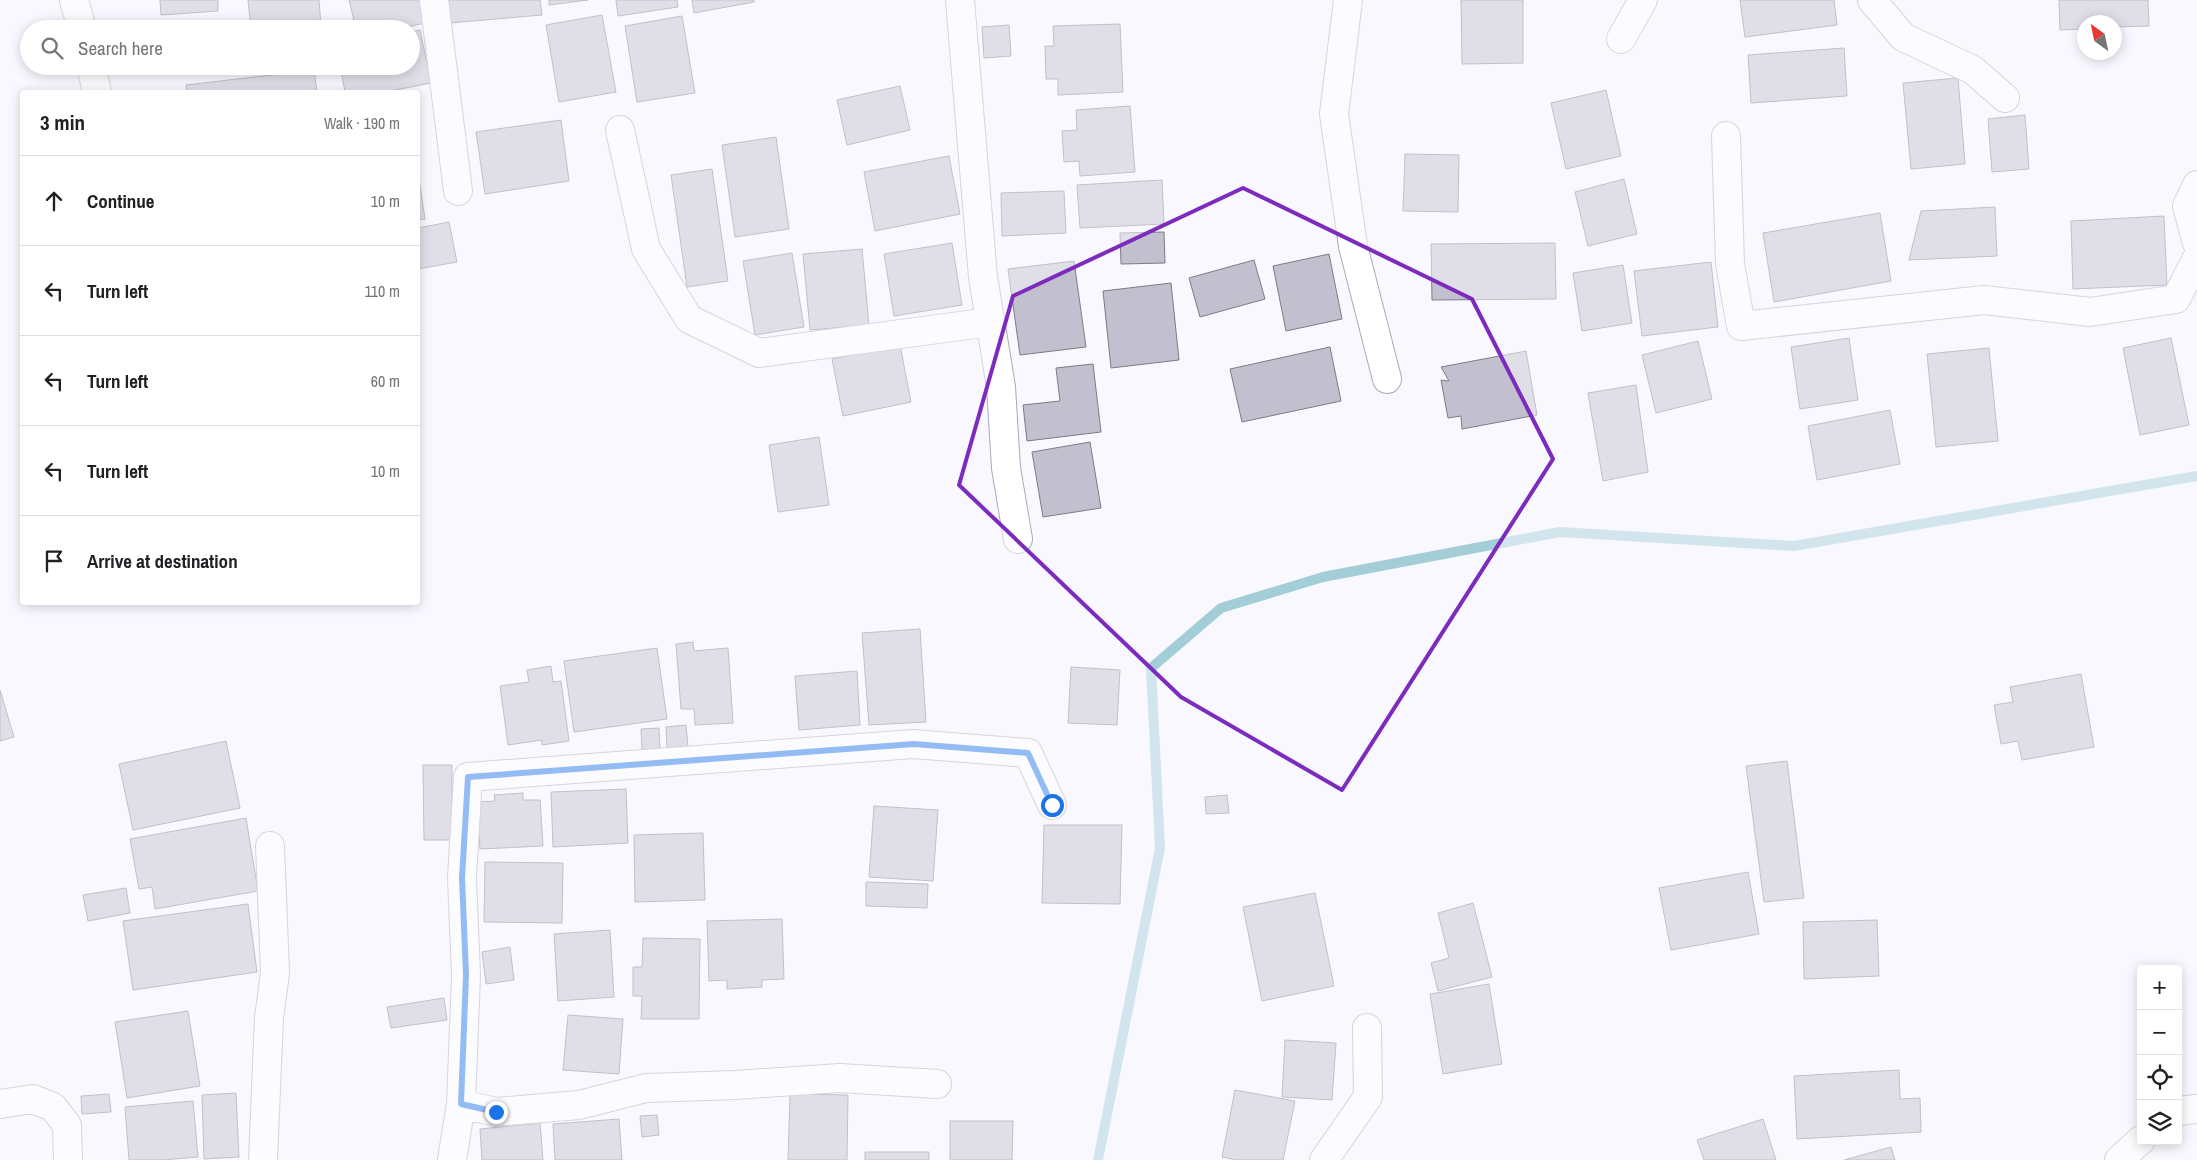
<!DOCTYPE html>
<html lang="en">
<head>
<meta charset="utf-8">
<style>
  body { margin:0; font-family:"Archivo Narrow",sans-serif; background:#f2f2f2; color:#202124 }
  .controls { position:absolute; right:15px; bottom:15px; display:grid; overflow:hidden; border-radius:5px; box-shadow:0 2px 12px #0003 }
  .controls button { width:45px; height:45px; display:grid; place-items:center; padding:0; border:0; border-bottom:1px solid #e0e0e0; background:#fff; color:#202124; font:25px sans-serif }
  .compass { position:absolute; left:2077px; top:15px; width:45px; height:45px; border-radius:50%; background:#fff; box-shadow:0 2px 12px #0003; rotate:327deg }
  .stop { position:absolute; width:15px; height:15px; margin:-11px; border:4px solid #1a73e8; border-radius:50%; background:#fff }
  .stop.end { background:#1a73e8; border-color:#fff; box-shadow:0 1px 5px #0008 }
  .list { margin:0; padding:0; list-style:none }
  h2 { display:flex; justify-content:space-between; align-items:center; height:65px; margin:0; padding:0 20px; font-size:21px }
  h2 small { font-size:16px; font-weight:400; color:#757577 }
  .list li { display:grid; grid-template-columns:32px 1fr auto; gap:15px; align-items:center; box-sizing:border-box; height:90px; padding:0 20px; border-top:1px solid #e0e0e0 }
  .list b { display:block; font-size:19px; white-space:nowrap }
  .list em { font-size:16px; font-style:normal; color:#757577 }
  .icon { flex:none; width:28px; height:28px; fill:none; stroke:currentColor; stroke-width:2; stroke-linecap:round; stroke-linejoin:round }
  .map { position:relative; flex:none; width:2197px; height:1160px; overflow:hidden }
  .search { position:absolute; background:#fff; box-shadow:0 2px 12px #0003; left:20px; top:20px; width:400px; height:55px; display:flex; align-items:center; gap:12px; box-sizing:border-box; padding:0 18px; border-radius:28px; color:#757577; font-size:19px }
  .panel { position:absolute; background:#fff; box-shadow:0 2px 12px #0003; left:20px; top:90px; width:400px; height:515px; border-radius:5px }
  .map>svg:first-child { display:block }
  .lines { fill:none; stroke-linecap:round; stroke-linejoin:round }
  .stream { stroke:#a3ced8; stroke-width:10 }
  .building { fill:#c2c0ce; stroke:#7d7b88 }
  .minor-casing { stroke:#acaab8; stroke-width:30 }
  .minor { stroke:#fff; stroke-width:28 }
  .route { stroke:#1a73e8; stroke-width:6 }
  .marked { fill:none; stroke:#7b2cbf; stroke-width:4; stroke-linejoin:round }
</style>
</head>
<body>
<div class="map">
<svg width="2197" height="1160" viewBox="0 0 2197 1160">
  <rect width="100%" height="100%" fill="#f9f8fe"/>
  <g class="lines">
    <!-- stream -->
    <path class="stream" d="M1098,1160l62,-312 -9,-180 70,-60 102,-31 237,-45 234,14 403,-70"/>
  </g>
  <!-- building -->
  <path class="building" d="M160,0h58v11l-57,4z
    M248,0h71l2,26 -70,3z
    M349,0h75l5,22 -29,7h-44z
    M448,0h92l2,15 -92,8z
    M549,0h39l-39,5z
    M616,0h61l1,7 -60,9z
    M692,0h62v2l-60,11z
    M1461,0h62v63l-61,1z
    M1740,0h94l3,25 -92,12z
    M2059,0h89l1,26 -35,1v-5h-30v7l-24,1z
    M602,15l14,77 -57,10 -13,-77z
    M682,16l13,77 -58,9 -12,-76z
    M1120,24l3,68 -65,3v-16h-12l-1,-33h9l-1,-20z
    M1009,25l2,31 -27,2 -2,-31z
    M420,30l11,53 -46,9h-40l-5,-26h71v-34z
    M1844,48l3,48 -96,7 -3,-48z
    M314,70l3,22h-130l-1,-7z
    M1958,78l7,86 -54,5 -8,-86z
    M900,86l10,44 -63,15 -10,-45z
    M1606,90l15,66 -55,13 -15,-66z
    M1130,106l5,66 -55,4 -1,-15 -15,1 -2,-31 15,-1 -1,-20z
    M2025,115l4,54 -37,3 -4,-53z
    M561,120l8,61 -84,13 -9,-62z
    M776,137l13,92 -54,8 -13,-92z
    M1405,154l54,1 -1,57 -55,-1z
    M949,156l11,58 -85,17 -11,-59z
    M712,169l16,112 -41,6 -16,-112z
    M418,173l7,46 -7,1z
    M1624,179l13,55 -49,12 -13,-54z
    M1162,180l2,44 -84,4 -3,-43z
    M1064,191l2,42 -64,3 -1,-43z
    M1995,207l2,49 -88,4 12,-49z
    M1880,213l11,68 -117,21 -11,-69z
    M2164,216l3,69 -94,4 -2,-68z
    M449,222l8,40 -39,7v-41z
    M1164,232l1,31 -44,1 -1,-31z
    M952,243l10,62 -68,11 -10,-62z
    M1555,243l1,56 -124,1 -1,-56z
    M862,249l7,76 -59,5 -7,-76z
    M792,253l12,74 -49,8 -12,-74z
    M1329,254l13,65 -56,12 -13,-65z
    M1254,260l11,39 -65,18 -11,-39z
    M1074,261l12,86 -66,8 -12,-86z
    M1711,262l7,65 -76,9 -8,-65z
    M1623,265l9,58 -50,8 -9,-58z
    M1171,283l8,77 -68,8 -8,-77z
    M1849,338l9,62 -58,9 -9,-62z
    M2171,338l18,87 -49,10 -17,-87z
    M1698,341l14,58 -56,14 -14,-58z
    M900,345l11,57 -68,14 -11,-57z
    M1330,347l11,54 -99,21 -12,-53z
    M1989,348l9,93 -62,6 -9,-93z
    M1526,351l11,64 -75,14 -1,-13 -13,2 -7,-38 8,1 -8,-14z
    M1093,364l8,68 -74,9 -4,-36 37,-4 -4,-33z
    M1636,385l12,87 -45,9 -15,-88z
    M1890,410l10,54 -83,16 -9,-54z
    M819,437l10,68 -51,7 -9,-67z
    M1090,442l11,66 -58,9 -11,-65z
    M920,629l6,93 -57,3 -7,-92z
    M693,642l1,9 34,-3 5,75 -38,2 -1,-16h-13l-5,-65z
    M657,648l10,71 -93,13 -10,-71z
    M551,666l2,16 8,-1 8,60 -27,4v-5l-34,5 -8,-59 29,-4 -2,-12z
    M1071,667l49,3 -3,55 -49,-2z
    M857,671l3,54 -61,5 -4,-54z
    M2081,674l13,73 -72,13 -4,-19 -17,3 -7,-39 19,-3 -3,-15z
    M0,690l14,47 -14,4z
    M686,725l2,22 -21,2 -1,-22z
    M659,728l1,22 -18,1 -1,-22z
    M226,741l14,67 -107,22 -14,-66z
    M1787,761l17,137 -40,4 -18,-136z
    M423,765h29v75h-28z
    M626,789l2,54 -75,4 -2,-55z
    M523,793v7h17l3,46 -63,3 -3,-47 18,-1 -1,-6z
    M1227,795l2,18 -23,1 -1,-17z
    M874,806l64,4 -5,71 -64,-4z
    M246,818l12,73 -103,18 -3,-22 -13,2 -9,-50z
    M1044,825h78l-2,79 -78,-1z
    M703,833l2,67 -70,2 -1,-67z
    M485,862l78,1 -1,60 -78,-1z
    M1748,872l11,62 -88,16 -12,-62z
    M866,882l62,2 -1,24 -61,-2z
    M126,888l4,25 -42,8 -5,-26z
    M1315,893l19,93 -72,15 -19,-94z
    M1473,903l19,74 -54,14 -7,-28 18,-5 -11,-45z
    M248,904l9,68 -124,18 -10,-69z
    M782,919l2,60 -22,1v7l-35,2v-9l-18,1 -2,-60z
    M1877,920l2,56 -75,3 -1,-57z
    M610,930l4,67 -56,4 -4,-67z
    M643,938l57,1 -1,80h-58l1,-23h-9v-29h9z
    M510,947l4,33 -28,4 -4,-32z
    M1489,984l13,80 -59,10 -13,-80z
    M444,998l3,22 -56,8 -4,-21z
    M188,1011l12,75 -73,12 -12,-76z
    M568,1015l55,4 -4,55 -56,-4z
    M1285,1040l51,3 -4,57 -50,-3z
    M1899,1070l1,29 20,-1 1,34 -124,7 -3,-63z
    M1235,1090l60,11 -12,59h-46l-15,-3z
    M236,1093l3,64 -35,2 -2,-64z
    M109,1094l2,18 -29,2 -1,-18z
    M790,1094l58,1 -1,65h-59z
    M193,1101l5,56 -35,3h-34l-4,-53z
    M657,1115l2,20 -17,2 -2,-21z
    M619,1119l3,41h-67l-2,-36z
    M1763,1119l13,41h-72l-7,-20z
    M950,1121h63l-1,39h-62z
    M540,1123l3,37h-61l-2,-31z
    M1891,1147l4,13h-51z
    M865,1152h64v8h-64z"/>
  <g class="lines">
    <!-- minor casing -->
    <g class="minor-casing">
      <path id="minor" d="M74,0l8,29
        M434,0l24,191
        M960,0l23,277 18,110 5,81 12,71
        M1348,0l-14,114 19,132 34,133
        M1872,0l31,37 70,33 32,28
        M1621,39l22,-39
        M91,66l6,26
        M620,130l26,119 43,70 70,34 231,-31
        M1726,136l4,128 11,62 243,-26 106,12 86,-13 21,-41
        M2197,185l-10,21 10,37
        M0,1104l33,-5 20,8 14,18 1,35
        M461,1104l35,8 83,-7 67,-17 89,-3 105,-7 97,6
        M2178,1111l19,-2
        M263,1160l6,-142 6,-45 -5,-127
        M452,1160l9,-56 5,-129 -4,-97 6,-101 445,-33 115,9 24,52
        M1324,1160l44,-63 -1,-69
        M2119,1160l22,-20"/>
    </g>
    <!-- minor -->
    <use href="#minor" class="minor"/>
  </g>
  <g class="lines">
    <!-- route -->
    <path class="route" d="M496,1112l-35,-8 5,-129 -4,-97 6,-101 446,-33 114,9 24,52"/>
  </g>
  <!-- marked area -->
  <path d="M0 0H2197V1160H0ZM1243,188l229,111 81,160 -211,331 -161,-93 -222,-212 54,-189z" fill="#f9f8fe" fill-opacity=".55" fill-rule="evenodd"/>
  <path class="marked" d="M1243,188l229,111 81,160 -211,331 -161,-93 -222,-212 54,-189z"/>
</svg>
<div class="controls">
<button>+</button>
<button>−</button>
<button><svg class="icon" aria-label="locate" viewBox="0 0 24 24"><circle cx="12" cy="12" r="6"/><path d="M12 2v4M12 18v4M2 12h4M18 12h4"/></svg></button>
<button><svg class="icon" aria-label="layers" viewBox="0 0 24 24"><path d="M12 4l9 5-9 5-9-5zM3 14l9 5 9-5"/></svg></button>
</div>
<svg class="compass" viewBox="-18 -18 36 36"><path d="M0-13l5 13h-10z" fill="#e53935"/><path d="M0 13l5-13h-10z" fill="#757577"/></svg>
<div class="stop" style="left:1052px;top:805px"></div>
<div class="stop end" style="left:496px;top:1112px"></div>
<div class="search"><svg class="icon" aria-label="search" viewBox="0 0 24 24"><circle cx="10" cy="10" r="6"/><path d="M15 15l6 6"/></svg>Search here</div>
<section class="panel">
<h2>3 min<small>Walk · 190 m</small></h2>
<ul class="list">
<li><svg class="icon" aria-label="ahead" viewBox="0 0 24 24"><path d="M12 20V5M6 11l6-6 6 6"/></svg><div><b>Continue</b></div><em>10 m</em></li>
<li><svg class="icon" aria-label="left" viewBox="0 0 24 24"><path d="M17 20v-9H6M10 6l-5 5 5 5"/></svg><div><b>Turn left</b></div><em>110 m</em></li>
<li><svg class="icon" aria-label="left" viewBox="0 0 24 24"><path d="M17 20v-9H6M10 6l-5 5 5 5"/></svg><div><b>Turn left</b></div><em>60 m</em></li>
<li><svg class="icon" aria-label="left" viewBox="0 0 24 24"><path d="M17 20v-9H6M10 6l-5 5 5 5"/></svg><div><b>Turn left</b></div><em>10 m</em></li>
<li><svg class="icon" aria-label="arrive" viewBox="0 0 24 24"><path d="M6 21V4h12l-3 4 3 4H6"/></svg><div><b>Arrive at destination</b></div></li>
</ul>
</section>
</div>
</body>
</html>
